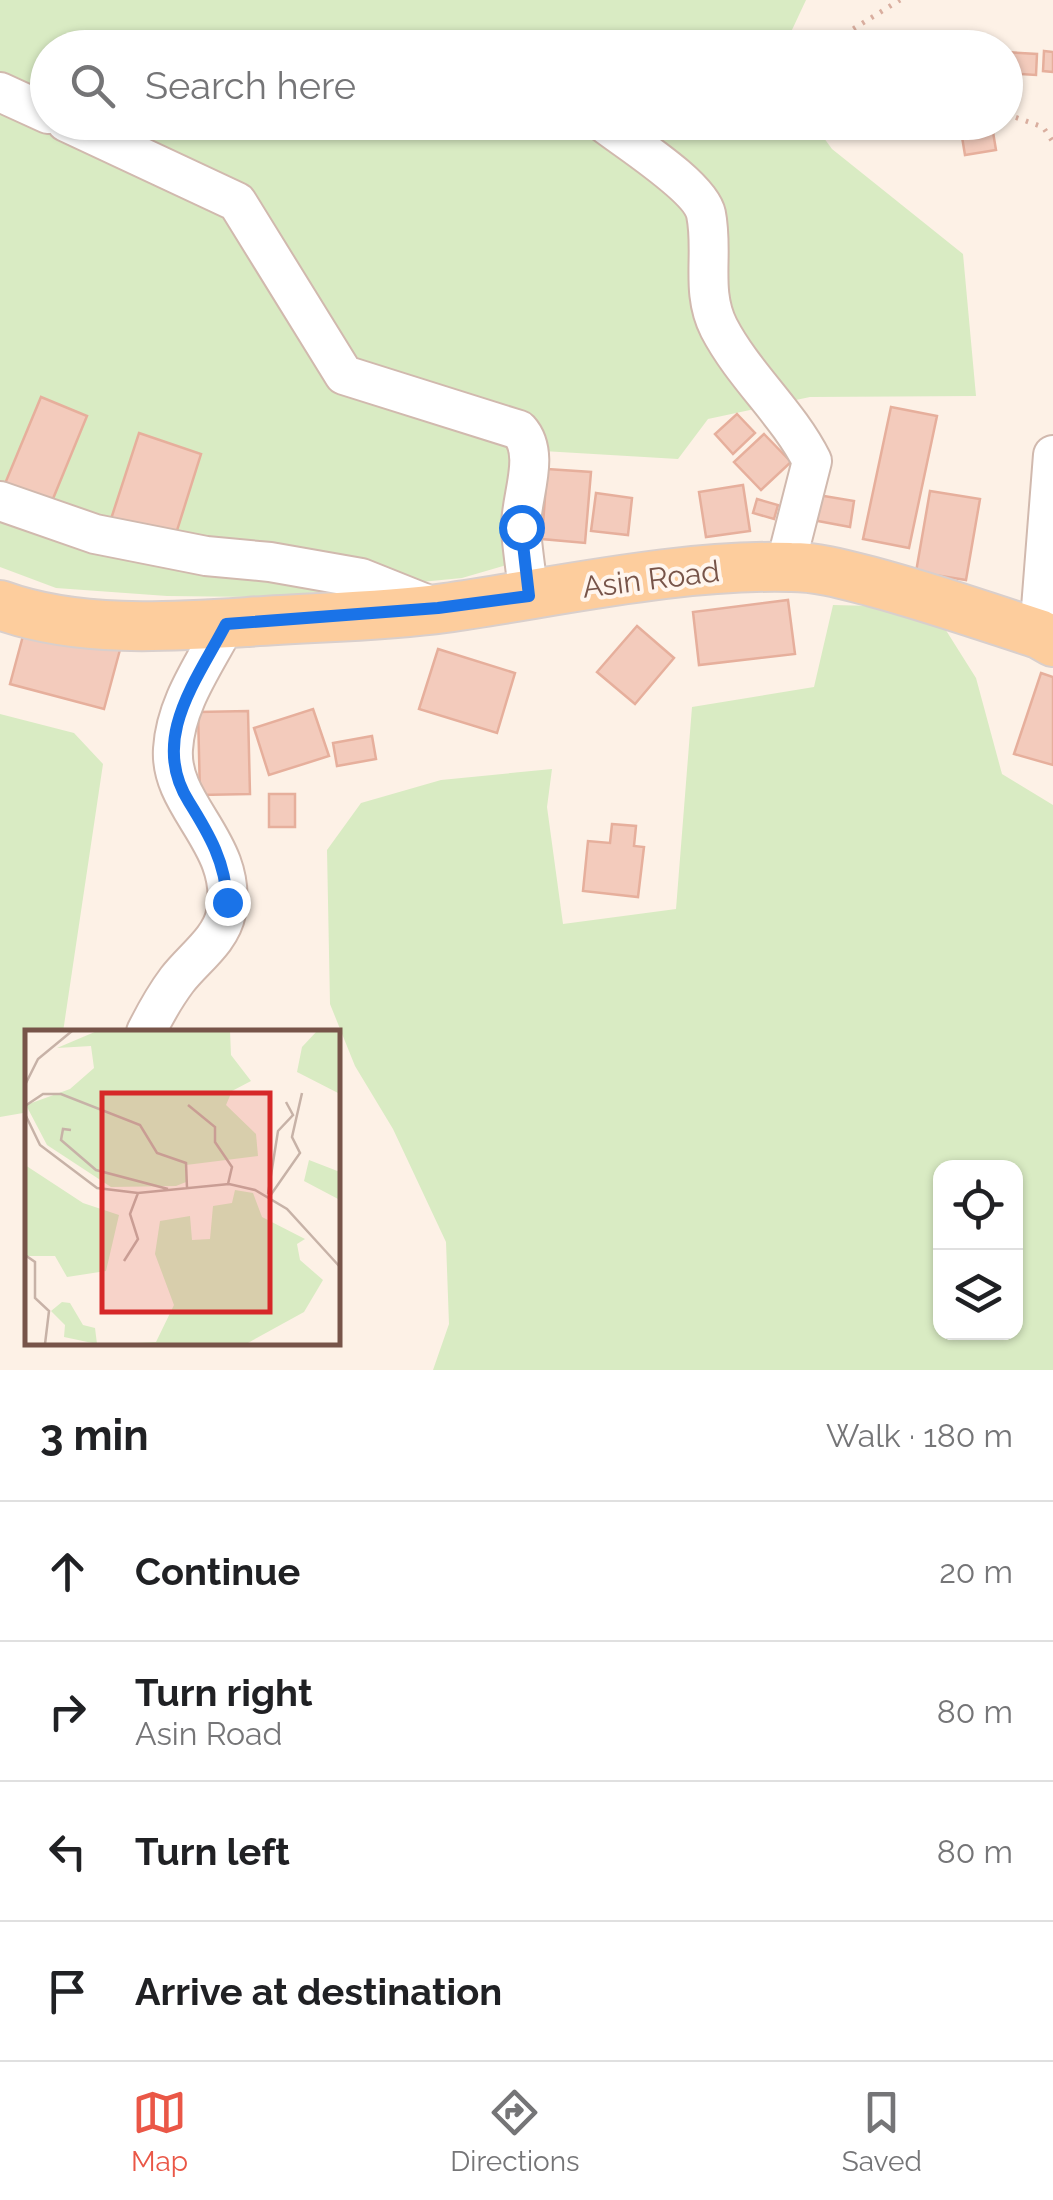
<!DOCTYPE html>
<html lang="en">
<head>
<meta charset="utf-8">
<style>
  body { margin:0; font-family:Raleway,sans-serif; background:#f6f6f6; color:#202124 }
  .controls { position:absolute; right:30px; bottom:30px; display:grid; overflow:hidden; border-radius:20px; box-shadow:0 2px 8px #0004 }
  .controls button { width:90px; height:90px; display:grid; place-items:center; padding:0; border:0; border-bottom:2px solid #e0e0e0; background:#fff; color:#202124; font:50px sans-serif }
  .stop { position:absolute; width:30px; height:30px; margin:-22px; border:8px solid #1a73e8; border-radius:50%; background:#fff }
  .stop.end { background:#1a73e8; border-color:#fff; box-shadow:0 2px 10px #0008 }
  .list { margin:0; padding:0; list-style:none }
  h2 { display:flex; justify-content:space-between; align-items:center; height:130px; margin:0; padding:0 40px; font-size:42px }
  h2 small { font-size:32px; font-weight:400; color:#757577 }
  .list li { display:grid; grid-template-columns:65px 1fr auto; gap:30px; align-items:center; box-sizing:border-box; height:140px; padding:0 40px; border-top:2px solid #e0e0e0 }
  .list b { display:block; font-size:38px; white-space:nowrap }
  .list p { margin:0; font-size:32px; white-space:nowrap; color:#757577 }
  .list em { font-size:32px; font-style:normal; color:#757577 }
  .icon { flex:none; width:55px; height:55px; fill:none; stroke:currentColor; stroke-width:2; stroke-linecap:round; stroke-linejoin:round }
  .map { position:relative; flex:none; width:1053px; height:1370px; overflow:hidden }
  .search { position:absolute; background:#fff; box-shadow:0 2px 8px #0004; left:30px; right:30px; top:30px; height:110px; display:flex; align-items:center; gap:25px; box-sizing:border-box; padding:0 35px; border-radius:55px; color:#757577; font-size:38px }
  .sheet { height:690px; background:#fff }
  nav { display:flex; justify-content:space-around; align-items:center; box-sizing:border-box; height:140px; border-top:2px solid #e0e0e0; background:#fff; font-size:28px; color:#757577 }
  nav a { display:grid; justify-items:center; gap:5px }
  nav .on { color:#ea5747 }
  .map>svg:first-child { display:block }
  .green { fill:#d9ebc3; fill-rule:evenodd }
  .building { fill:#f3cbbc; stroke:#e6af9c; stroke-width:2.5 }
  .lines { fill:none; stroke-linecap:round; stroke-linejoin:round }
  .minor-casing { stroke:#d1b9ae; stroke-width:42 }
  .major-casing { stroke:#d9cfcc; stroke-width:52 }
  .path { stroke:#d9ae9f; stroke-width:5; stroke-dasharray:2.5 8; stroke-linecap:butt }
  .minor { stroke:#fff; stroke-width:38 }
  .major { stroke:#fdcd9d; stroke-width:48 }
  .route { stroke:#1a73e8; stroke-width:12 }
  .labels { text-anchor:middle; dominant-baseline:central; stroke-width:8; stroke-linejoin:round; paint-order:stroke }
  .street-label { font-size:30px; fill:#775449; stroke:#fff5ed }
  .inset-road { fill:none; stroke:#c7b2a7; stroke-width:2.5 }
  .view { fill:#d62828; fill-opacity:0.15; stroke:#d62828; stroke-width:5 }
  .inset-edge { fill:none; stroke:#775449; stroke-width:5 }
</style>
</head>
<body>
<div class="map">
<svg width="1053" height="1370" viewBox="0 0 1053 1370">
  <rect width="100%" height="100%" fill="#fdf1e6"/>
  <!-- green -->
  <path class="green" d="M0,0h806l-22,47 -736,1v74l765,1 19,26 131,105 13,142 -166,1 -102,22 -30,40 -152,-9 1,109 -65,19 -195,19 -100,-1 -111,-8 -56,-21z
    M833,605l40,1 69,18 34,54 26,96 51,31v565h-620l16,-46 -3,-82 -53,-113 -38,-63 -25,-62 -3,-154 34,-47 80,-23 111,-11 -5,38 16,117 113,-15 16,-202 122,-20zM940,1168h76v164h-76z
    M0,714l74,19 29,31 -40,268h-35l-1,74 -4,7 -23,4z"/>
  <!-- building -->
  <path class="building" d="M1044,51l9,1v20l-10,-1z
    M1006,52l31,2 -1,21 -30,-2z
    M993,132l3,18 -31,5 -3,-18z
    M41,397l46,19 -37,90 -46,-20z
    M891,407l46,9 -28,132 -46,-9z
    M737,414l18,19 -22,21 -18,-20z
    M139,433l62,21 -27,86 -63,-21z
    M764,434l27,28 -30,28 -27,-28z
    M547,469l44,3 -6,71 -43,-4z
    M743,485l7,46 -44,6 -7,-45z
    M930,491l50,8 -14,81 -50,-8z
    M596,493l36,5 -4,37 -37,-4z
    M812,494l42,7 -4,26 -43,-8z
    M757,499l21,6 -4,14 -21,-6z
    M788,600l7,54 -96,11 -6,-53z
    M27,621l94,25 -17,63 -94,-25z
    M637,626l37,32 -39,46 -38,-32z
    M438,649l77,24 -18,60 -78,-24z
    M1041,673l12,4v88l-39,-11z
    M313,709l16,47 -60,19 -15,-47z
    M248,711l2,83 -50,1 -2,-83z
    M372,736l4,23 -39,7 -4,-23z
    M269,794h26v33h-26z
    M612,824l24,2 -2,20 10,1 -6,50 -55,-6 5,-50 22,2z"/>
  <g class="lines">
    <!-- minor casing -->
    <g class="minor-casing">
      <path id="minor" d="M0,92l48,22
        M66,122l171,80 107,173 175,55c23,25 0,70 2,101 2,21 5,43 8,64
        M603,122c24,19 97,64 103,92 8,39 -6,77 13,114 25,48 69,85 93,133l-27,106
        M0,501l95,33 111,22 64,6 91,16 75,30
        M1039,634l14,-179
        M146,1032c9,-18 19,-36 31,-52 16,-21 44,-40 49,-67 13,-69 -57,-106 -53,-164 3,-47 32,-85 53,-126"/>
    </g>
    <!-- major casing -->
    <g class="major-casing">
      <path id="major" d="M0,605c77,28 168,22 248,17 65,-5 132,-5 197,-14 112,-16 233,-44 346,-41 28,0 55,8 82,15 56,15 111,34 166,52l14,8"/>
    </g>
    <!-- path -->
    <path class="path" d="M845,48l8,-19 47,-29
      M1006,114l37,13 10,15"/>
    <!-- minor -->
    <use href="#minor" class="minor"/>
    <!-- major -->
    <use href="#major" class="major"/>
  </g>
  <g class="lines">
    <!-- route -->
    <path class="route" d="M227,902c-1,-39 -18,-68 -38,-100 -40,-63 8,-122 37,-178l212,-16 91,-12 -8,-69"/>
  </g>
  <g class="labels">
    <!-- street labels -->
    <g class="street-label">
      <text transform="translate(651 579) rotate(-7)">Asin Road</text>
    </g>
  </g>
  <!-- overview -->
  <g transform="translate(25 1030)">
    <rect width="315" height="315" fill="#fdf1e6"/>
    <path d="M72,1h133l1,24 20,26 -19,10 -6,14 30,29 2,22 -72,9v17l-10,4 -65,1 -64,-42 -21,-40 44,-16 24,-21 -3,-22 -34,2zM292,1h23v63l-43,-22 5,-25zM284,130l31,12v28l-36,-19zM0,135l58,38 36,12 -13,56 -39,6 -12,-21h-30zM210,160l18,3 9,24 43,22 -8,5 3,16 23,20 -19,32 -58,32h-127l37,-2 18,-37 -19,-51 5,-33 30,-5 2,24 18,-1 3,-33 19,-3zM37,272l8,1 13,22 12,3 2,16 -33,-7 1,-12 -14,-14z" fill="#d9ebc3"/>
    <path class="inset-road" d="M0,55l13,-26 34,-28M163,75l27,22v15l17,25 -4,17M0,76l18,-12h18l79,31 17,28 29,10 1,25M0,84l15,31 57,43 41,5 91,-9 26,6 32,19 53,58M46,100l-8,-1 -2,11 35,30 72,19M243,164l10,-63 15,-16 -7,-13M245,166l30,-43 -8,-16 10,-44M0,225l10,7v36l14,13 -4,33M99,231l14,-22 -8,-25 8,-21"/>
    <path class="view" d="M77,63h168v219h-168z"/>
    <rect width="315" height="315" class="inset-edge"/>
  </g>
</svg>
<div class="controls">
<button><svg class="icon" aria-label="locate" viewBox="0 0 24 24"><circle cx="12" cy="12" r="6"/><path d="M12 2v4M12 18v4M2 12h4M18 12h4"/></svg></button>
<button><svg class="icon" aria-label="layers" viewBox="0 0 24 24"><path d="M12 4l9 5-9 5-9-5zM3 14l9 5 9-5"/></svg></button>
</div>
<div class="stop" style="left:521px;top:527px"></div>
<div class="stop end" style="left:227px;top:902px"></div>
<div class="search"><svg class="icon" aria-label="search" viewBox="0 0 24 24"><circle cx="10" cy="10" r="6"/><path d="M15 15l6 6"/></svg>Search here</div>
</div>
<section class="sheet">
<h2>3 min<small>Walk · 180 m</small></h2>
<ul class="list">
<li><svg class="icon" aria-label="ahead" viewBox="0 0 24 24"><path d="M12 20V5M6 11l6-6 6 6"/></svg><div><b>Continue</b></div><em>20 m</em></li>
<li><svg class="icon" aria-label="right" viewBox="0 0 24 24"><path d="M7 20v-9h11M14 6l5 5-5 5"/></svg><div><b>Turn right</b><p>Asin Road</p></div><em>80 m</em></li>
<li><svg class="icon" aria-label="left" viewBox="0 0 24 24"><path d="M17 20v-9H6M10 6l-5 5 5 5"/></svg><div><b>Turn left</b></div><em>80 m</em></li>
<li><svg class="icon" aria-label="arrive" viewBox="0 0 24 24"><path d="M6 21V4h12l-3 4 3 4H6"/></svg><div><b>Arrive at destination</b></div></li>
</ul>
</section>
<nav>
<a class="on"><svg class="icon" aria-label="map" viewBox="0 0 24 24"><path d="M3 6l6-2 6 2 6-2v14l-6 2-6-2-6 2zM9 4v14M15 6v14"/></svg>Map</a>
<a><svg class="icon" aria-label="directions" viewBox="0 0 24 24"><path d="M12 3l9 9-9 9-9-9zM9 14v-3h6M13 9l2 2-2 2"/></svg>Directions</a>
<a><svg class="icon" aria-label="saved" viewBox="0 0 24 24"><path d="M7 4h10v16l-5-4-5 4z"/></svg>Saved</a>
</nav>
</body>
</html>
